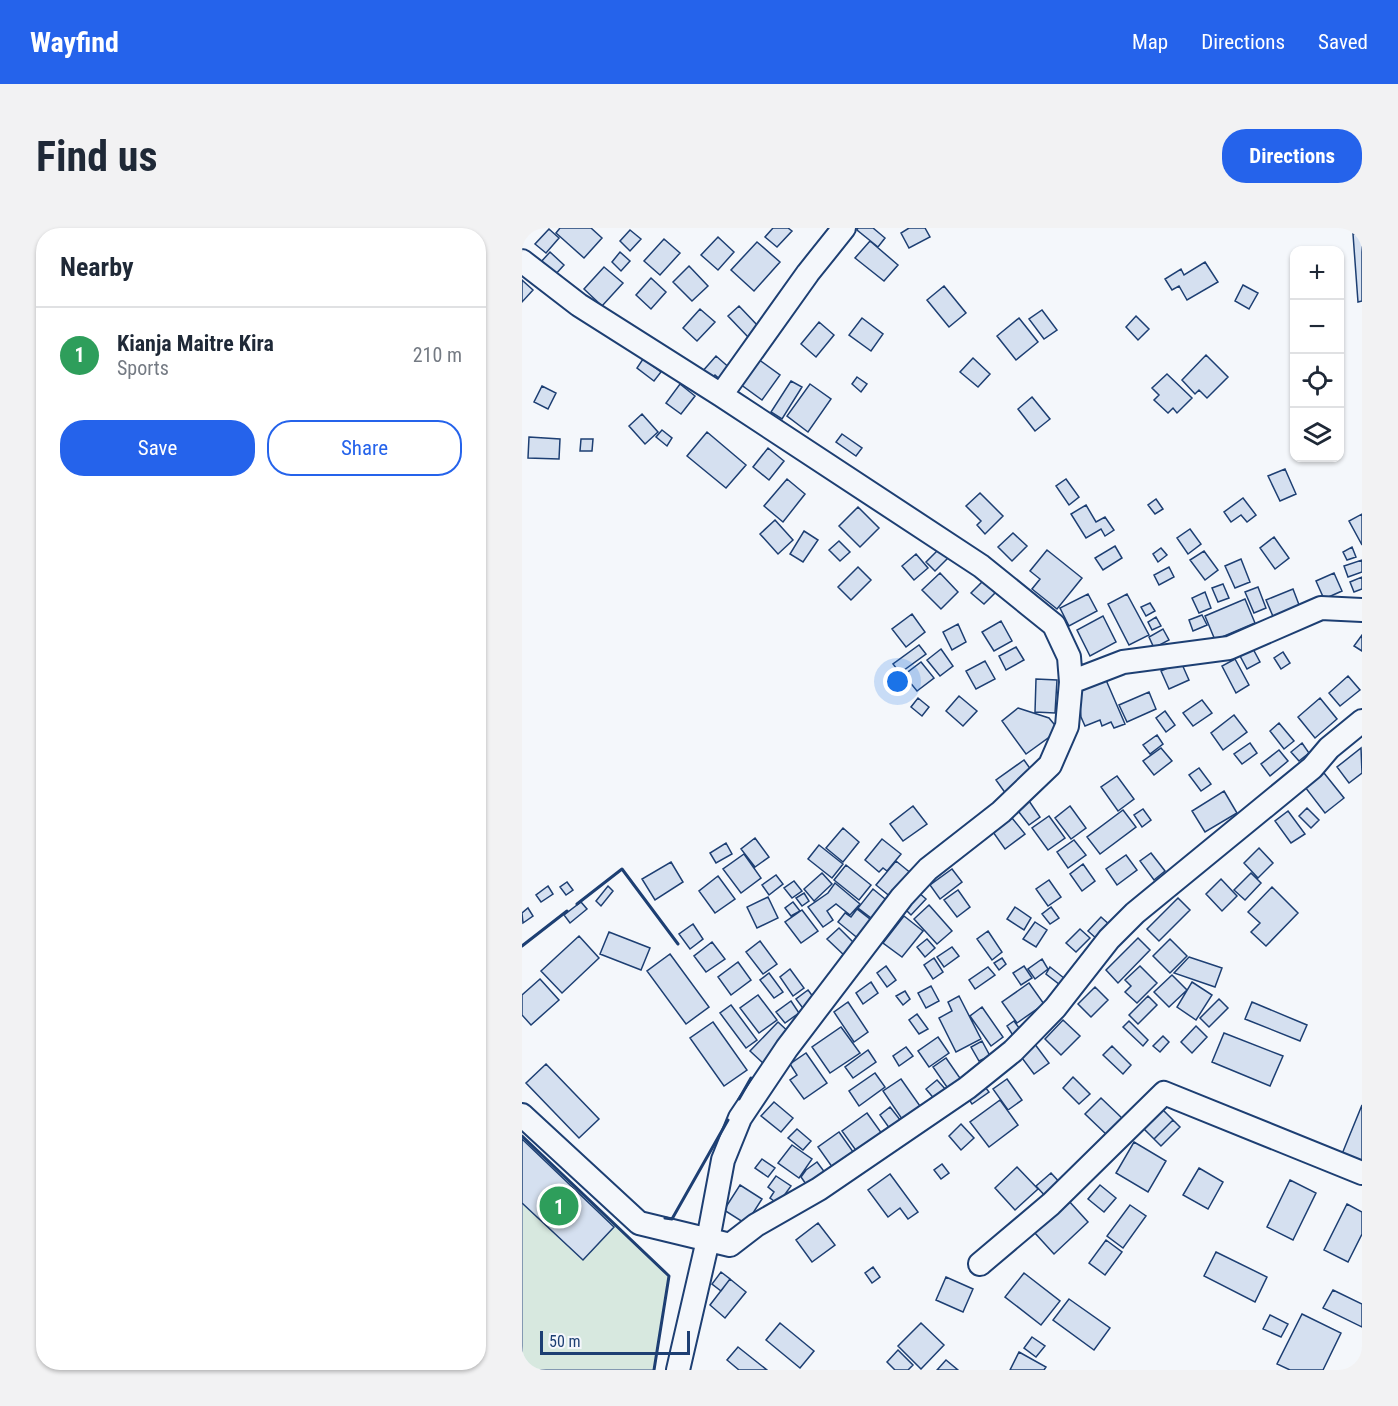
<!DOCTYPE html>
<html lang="en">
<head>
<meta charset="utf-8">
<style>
  body { margin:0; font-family:"Roboto Condensed",sans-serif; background:#f2f2f3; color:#1f2937 }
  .controls { position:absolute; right:18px; top:18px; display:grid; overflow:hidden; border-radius:12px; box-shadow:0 2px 4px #0004 }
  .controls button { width:54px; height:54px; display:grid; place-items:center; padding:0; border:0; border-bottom:2px solid #e0e1e3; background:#fff; color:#1f2937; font:30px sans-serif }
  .scale { position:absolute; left:18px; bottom:15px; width:150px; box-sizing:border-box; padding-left:6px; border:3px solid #1d3f73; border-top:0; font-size:16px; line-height:21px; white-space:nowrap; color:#1d3f73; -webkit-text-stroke:4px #f4f7fb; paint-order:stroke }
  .you { position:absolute; left:376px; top:454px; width:21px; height:21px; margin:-15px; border:4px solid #fff; border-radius:50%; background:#1a73e8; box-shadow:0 0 0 9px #1a73e833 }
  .badge { display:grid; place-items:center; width:39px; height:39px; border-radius:50%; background:#2563eb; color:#fff; font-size:20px; font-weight:700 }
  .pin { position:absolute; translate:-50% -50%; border:3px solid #fff; box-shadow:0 2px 6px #0006 }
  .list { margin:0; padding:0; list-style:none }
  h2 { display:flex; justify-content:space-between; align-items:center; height:78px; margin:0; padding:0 24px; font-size:26px }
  h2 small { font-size:20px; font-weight:400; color:#747a83 }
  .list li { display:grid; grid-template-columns:39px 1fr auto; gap:18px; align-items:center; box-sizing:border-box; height:96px; padding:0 24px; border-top:2px solid #e0e1e3 }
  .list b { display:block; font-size:22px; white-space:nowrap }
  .list p { margin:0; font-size:20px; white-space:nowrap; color:#747a83 }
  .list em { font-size:20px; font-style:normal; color:#747a83 }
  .actions { display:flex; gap:12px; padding:18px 24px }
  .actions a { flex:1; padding:14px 0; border:2px solid #2563eb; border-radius:24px; text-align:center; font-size:21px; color:#2563eb }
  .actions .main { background:#2563eb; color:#fff }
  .icon { flex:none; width:33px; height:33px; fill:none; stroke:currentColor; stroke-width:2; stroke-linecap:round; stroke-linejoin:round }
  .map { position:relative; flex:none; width:840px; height:1142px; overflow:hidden; border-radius:24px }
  header { display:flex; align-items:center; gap:36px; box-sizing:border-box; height:84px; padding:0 30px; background:#2563eb; color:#fff }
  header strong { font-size:28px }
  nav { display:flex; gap:33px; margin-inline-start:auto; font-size:21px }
  .intro { display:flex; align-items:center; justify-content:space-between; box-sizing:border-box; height:144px; padding:0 36px }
  h1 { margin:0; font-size:42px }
  .button { padding:15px 27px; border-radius:24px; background:#2563eb; color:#fff; font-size:21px; font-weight:700 }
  main { display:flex; gap:36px; padding:0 36px }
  aside { flex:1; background:#fff; border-radius:24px; box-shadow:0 2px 4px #0004 }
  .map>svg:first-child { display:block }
  .green { fill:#d7e8df; stroke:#687fa3; stroke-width:1.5 }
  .building { fill:#d5e0f0; stroke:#1d3f73; stroke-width:1.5 }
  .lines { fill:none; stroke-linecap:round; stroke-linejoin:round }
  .minor-casing { stroke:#1d3f73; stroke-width:26 }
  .minor { stroke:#f4f7fb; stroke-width:22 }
  .wall { stroke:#1d3f73; stroke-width:3 }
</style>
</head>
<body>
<header>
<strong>Wayfind</strong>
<nav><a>Map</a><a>Directions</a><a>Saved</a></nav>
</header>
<div class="intro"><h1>Find us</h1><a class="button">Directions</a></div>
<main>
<aside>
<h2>Nearby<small></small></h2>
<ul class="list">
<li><span class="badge" style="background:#2e9e5b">1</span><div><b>Kianja Maitre Kira</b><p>Sports</p></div><em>210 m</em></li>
</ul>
<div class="actions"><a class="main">Save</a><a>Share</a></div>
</aside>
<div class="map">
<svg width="840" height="1142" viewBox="0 0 840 1142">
  <rect width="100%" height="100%" fill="#f4f7fb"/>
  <!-- green -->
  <path class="green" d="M0,908l147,140 -15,94h-132z"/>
  <!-- building -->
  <path class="building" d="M38,0h31l11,10 -18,20 -28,-25z
    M251,0h15l4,3 -15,16 -12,-10z
    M336,0h15l12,10 -7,9 -21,-17z
    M387,0h16l5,9 -21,11 -8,-15z
    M27,1l10,9 -13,15 -11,-9z
    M108,2l11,9 -11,12 -10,-10z
    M840,5v68l-4,1 -5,-68z
    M196,9l16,15 -16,18 -17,-15z
    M142,11l16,14 -20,22 -16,-14z
    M348,13l28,24 -14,16 -29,-23z
    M235,14l23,20 -26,29 -23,-21z
    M28,24l14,13 -10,11 -14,-13z
    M98,24l10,9 -9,10 -9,-9z
    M683,34l13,20 -31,18 -8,-14 -7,4 -7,-11 16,-10 3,6z
    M167,38l19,20 -16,15 -19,-19z
    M82,39l19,16 -21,23 -18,-17z
    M129,50l15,14 -15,17 -15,-14z
    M0,52l11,10 -11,12z
    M721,57l15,8 -9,16 -14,-8z
    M422,58l22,27 -17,14 -22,-27z
    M217,78l20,21 -11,10 -20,-21z
    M178,81l15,13 -18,19 -14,-13z
    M520,82l15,20 -13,9 -15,-20z
    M614,88l13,13 -11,11 -12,-13z
    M340,90l21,16 -12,17 -22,-16z
    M497,90l19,24 -22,18 -19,-24z
    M297,94l15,13 -18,22 -15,-13z
    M684,127l22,22 -21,21 -8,-8 -4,4 -13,-14z
    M194,128l16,14 -10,11 -7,-6 -4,4 -9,-7z
    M232,128l26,19 -18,25 -26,-19z
    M451,130l17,16 -12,13 -18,-15z
    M121,131l18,13 -7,9 -17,-13z
    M645,146l25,24 -15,15 -4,-5 -5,5 -14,-13 5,-5 -7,-7z
    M335,149l10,7 -6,8 -9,-8z
    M269,153l11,6 -20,32 -11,-7z
    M158,156l15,12 -14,18 -15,-11z
    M288,156l21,15 -23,33 -21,-16z
    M20,158l14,7 -8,16 -14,-7z
    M510,169l18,22 -15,12 -17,-22z
    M120,186l16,18 -13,12 -16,-18z
    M140,202l10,8 -5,8 -11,-9z
    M185,204l39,33 -20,23 -39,-32z
    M320,206l20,14 -6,8 -20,-14z
    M7,209l31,2 -1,20 -31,-1z
    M59,211h12l-1,12h-12z
    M246,220l16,13 -15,19 -16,-13z
    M763,241l11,25 -16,7 -12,-25z
    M265,251l18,15 -22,28 -19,-16z
    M544,251l13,18 -10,8 -13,-19z
    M458,265l23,23 -18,18 -8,-9 4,-4 -15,-15z
    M721,270l13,17 -9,7 -6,-7 -10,7 -7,-10z
    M634,271l7,10 -8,5 -7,-9z
    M564,277l10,17 9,-5 9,13 -9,6 -4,-7 -15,9 -15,-24z
    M336,279l21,21 -19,19 -21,-21z
    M840,286v31l-13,-24z
    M253,292l18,20 -15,14 -18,-20z
    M668,301l11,15 -13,10 -11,-16z
    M282,303l14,9 -15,22 -13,-8z
    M491,305l14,13 -15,15 -14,-14z
    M752,309l15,21 -14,11 -15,-21z
    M317,313l11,11 -10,9 -11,-11z
    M593,318l7,12 -19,12 -8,-12z
    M830,319l4,10 -9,3 -4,-8z
    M418,320l9,9 -14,14 -9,-9z
    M639,320l6,7 -9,7 -5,-8z
    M525,322l35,28 -25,31 -25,-20 8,-10 -10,-8z
    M682,323l14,19 -13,10 -15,-20z
    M394,326l12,14 -14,12 -12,-14z
    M719,331l9,23 -15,6 -10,-22z
    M840,332v12l-14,5 -4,-11z
    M336,339l13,13 -20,20 -13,-13z
    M647,339l5,10 -15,8 -5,-10z
    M418,345l18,19 -17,17 -19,-19z
    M812,345l8,18 -18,8 -8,-18z
    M465,349l12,12 -15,15 -13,-11z
    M840,349v12l-8,3 -4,-10z
    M701,356l6,14 -11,4 -6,-14z
    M736,359l8,21 -12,5 -9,-21z
    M771,361l8,21 -26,11 -9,-21z
    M683,364l6,16 -12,5 -7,-15z
    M566,366l9,17 -28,15 -9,-18z
    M605,366l22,41 -20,10 -21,-41z
    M723,371l10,24 -40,17 -10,-24z
    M628,375l5,8 -9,5 -5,-9z
    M390,386l13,18 -19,15 -14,-18z
    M680,387l5,10 -14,6 -4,-11z
    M581,388l13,26 -26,14 -13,-26z
    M634,389l5,9 -9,4 -4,-8z
    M479,393l11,20 -18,10 -12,-19z
    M436,396l8,18 -14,8 -9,-18z
    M641,401l6,11 -15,8 -5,-11z
    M840,407v16l-8,-5z
    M397,417l7,9 -26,19 -7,-9z
    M494,419l8,13 -18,10 -7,-14z
    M730,419l8,15 -13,7 -8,-15z
    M419,421l12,17 -13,10 -13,-16z
    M761,424l7,11 -9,6 -7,-11z
    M713,431l14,26 -13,8 -14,-27z
    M463,433l10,18 -19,10 -10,-18z
    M399,434l13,16 -17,13 -13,-16z
    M659,434l8,18 -20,9 -8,-18z
    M581,445l22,51 -11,4 -3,-6 -9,4 -2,-6 -15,6 -4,-9 -3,-33z
    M826,448l12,14 -20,16 -11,-13z
    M514,451l21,1 -2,33 -20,-1z
    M627,464l7,17 -29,13 -8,-17z
    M437,468l18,15 -14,15 -17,-15z
    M396,470l11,9 -7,9 -11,-9z
    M798,470l17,21 -22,19 -17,-21z
    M680,472l10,13 -19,13 -10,-13z
    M496,480l31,10 10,12 -33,24 -24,-33z
    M643,483l10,14 -9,7 -10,-14z
    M712,487l13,17 -24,18 -12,-17z
    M757,495l15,18 -10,8 -14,-18z
    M635,507l6,9 -13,10 -7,-9z
    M728,515l7,10 -15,11 -8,-10z
    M780,515l7,10 -10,8 -8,-9z
    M639,520l11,13 -18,14 -11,-14z
    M839,520l1,25 -13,10 -12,-16z
    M757,522l9,11 -18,15 -9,-12z
    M502,532l10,14 -28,20 -10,-14z
    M677,540l12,16 -10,7 -12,-16z
    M802,545l20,25 -19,15 -20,-26z
    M595,548l17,23 -16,12 -17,-24z
    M702,563l13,22 -32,19 -13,-21z
    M505,570l13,19 -11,8 -14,-18z
    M391,578l14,18 -24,17 -13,-17z
    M548,578l16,22 -15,11 -16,-21z
    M785,580l12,12 -8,8 -12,-12z
    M621,581l8,11 -9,7 -8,-12z
    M601,582l13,17 -36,27 -13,-17z
    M766,583l17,23 -14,9 -16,-22z
    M527,588l16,22 -17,12 -16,-22z
    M490,590l13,16 -20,15 -12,-17z
    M321,600l16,14 -16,20 -17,-14z
    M233,610l14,19 -14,10 -14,-18z
    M360,611l19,15 -14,17 -4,-3 -4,4 -14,-12z
    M552,612l12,15 -18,13 -11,-16z
    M204,615l6,11 -16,9 -6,-10z
    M297,617l24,19 -11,14 -24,-19z
    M737,620l14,15 -15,15 -14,-15z
    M629,625l14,18 -11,9 -14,-19z
    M222,626l17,24 -20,15 -18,-24z
    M604,627l11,15 -20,15 -11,-16z
    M374,633l16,13 -20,24 -16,-13z
    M149,634l12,20 -28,18 -13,-21z
    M561,636l12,17 -13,10 -12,-17z
    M324,637l25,20 -12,15 -25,-20z
    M430,641l10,13 -22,17 -10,-14z
    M300,645l10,11 -18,17 -10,-12z
    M729,645l10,10 -16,17 -11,-10z
    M254,647l7,9 -14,11 -7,-10z
    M196,648l17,23 -20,14 -16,-22z
    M699,651l16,17 -15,15 -16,-17z
    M527,652l12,17 -13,9 -12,-17z
    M272,653l8,10 -10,7 -8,-10z
    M45,654l6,8 -7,5 -6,-8z
    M313,655l25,21 -10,11 -14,-11 -9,7 6,9 -10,7 -15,-20 20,-14z
    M26,658l5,8 -12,8 -5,-7z
    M86,658l5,5 -12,15 -5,-5z
    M750,659l26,26 -32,33 -15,-14 9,-9 -12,-11z
    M351,661l17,14 -15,18 -17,-13z
    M436,662l12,17 -13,10 -13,-17z
    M396,664l8,7 -15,16 -7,-7z
    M282,665l5,8 -7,5 -6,-8z
    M246,669l10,21 -21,10 -10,-21z
    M656,670l12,12 -31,31 -12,-12z
    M59,674l6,7 -17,14 -6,-8z
    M271,674l7,9 -9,5 -6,-8z
    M407,677l23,26 -15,13 -23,-25z
    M493,679l16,11 -7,12 -17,-11z
    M529,679l8,11 -9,6 -8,-10z
    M6,680l5,8 -10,7 -1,-10z
    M335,681l18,14 -15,17 -22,-18 7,-9 6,4z
    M280,682l16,21 -17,12 -16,-21z
    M382,688l19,15 -21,26 -19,-14z
    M579,689l10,9 -13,14 -10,-9z
    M513,694l12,8 -11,17 -13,-8z
    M171,696l10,15 -13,10 -11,-15z
    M317,700l18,18 -11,11 -19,-18z
    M558,701l10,9 -14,14 -10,-9z
    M466,703l14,21 -10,8 -15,-21z
    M87,704l41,16 -9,22 -41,-16z
    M57,708l20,22 -37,35 -21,-22z
    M616,710l12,12 -32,33 -12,-13z
    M405,711l8,9 -10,9 -8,-10z
    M648,711l17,17 -17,17 -17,-17z
    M238,713l17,23 -14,10 -17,-22z
    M190,714l13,17 -19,13 -12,-16z
    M430,719l7,9 -15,11 -7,-10z
    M148,726l39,53 -23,17 -39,-53z
    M667,729l33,11 -7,19 -41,-14z
    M412,730l9,14 -10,7 -9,-14z
    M480,730l4,6 -7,6 -5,-7z
    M520,731l6,10 -13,10 -7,-10z
    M216,734l13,18 -20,15 -13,-18z
    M364,738l10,14 -9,7 -10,-14z
    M502,738l8,12 -11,7 -8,-12z
    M618,738l17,17 -20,20 -12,-11 6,-6 -6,-6z
    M466,739l7,8 -20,14 -6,-9z
    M528,739l19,15 -5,6 -18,-14z
    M268,741l14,19 -11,8 -13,-19z
    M247,745l14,19 -9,6 -14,-18z
    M650,747l15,15 -18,17 -15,-15z
    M18,751l19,21 -28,25 -9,-10v-20z
    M349,754l7,11 -15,11 -7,-11z
    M670,754l20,13 -16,25 -19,-13z
    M507,755l15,21 -27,19 -15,-21z
    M409,758l8,15 -13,7 -8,-15z
    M573,759l13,13 -17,17 -13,-13z
    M286,762l9,12 -12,9 -9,-12z
    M383,763l5,8 -7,6 -7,-9z
    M236,767l19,25 -18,13 -19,-25z
    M437,768l22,43 -25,13 -17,-34 13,-7 -4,-9z
    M626,768l9,9 -19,19 -9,-9z
    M697,771l9,9 -19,19 -9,-9z
    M269,773l8,12 -14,10 -9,-11z
    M326,774l20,30 -14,10 -20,-30z
    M730,774l55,23 -7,16 -55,-22z
    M209,777l26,35 -11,8 -26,-35z
    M460,779l21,30 -12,9 -21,-30z
    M395,786l11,15 -9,5 -10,-14z
    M541,792l17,16 -19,19 -16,-16z
    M492,793l8,11 -8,5 -7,-11z
    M607,793l19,19 -5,6 -20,-19z
    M191,794l34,48 -23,16 -34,-48z
    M256,794l14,13 -28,29 -14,-13z
    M674,798l11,11 -15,16 -11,-11z
    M319,799l19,26 -30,20 -18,-26z
    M702,805l59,23 -13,30 -58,-24z
    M641,808l6,6 -9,10 -7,-6z
    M416,809l11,16 -20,14 -11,-16z
    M460,813l8,15 -11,5 -8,-14z
    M512,815l15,20 -15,11 -15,-20z
    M590,818l19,19 -8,9 -20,-19z
    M384,819l7,9 -14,10 -6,-10z
    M346,822l8,12 -23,16 -8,-11z
    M284,825l21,30 -23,16 -14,-19 7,-5 -7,-11z
    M424,830l16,23 -13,9 -16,-23z
    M24,836l53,55 -20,19 -53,-55z
    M353,845l10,14 -26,19 -10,-15z
    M551,849l17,17 -11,10 -16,-16z
    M379,851l19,27 -18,13 -19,-28z
    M485,851l15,21 -14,10 -15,-21z
    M415,852l10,11 -11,10 -10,-12z
    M460,855l7,9 -17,12 -6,-9z
    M579,870l23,22 -16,16 -23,-22z
    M478,872l18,25 -29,22 -19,-25z
    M252,874l19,16 -12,14 -20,-16z
    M840,877v57l-20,-8z
    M368,879l11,14 -11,8 -10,-14z
    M640,881l11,11 -19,19 -11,-11z
    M345,885l18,25 -25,18 -18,-25z
    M651,892l7,7 -19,19 -7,-7z
    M439,896l13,14 -13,12 -12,-14z
    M275,901l14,12 -8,9 -15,-12z
    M317,904l17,24 -21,15 -17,-24z
    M0,911l92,88 -31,33 -61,-57z
    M612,914l32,19 -18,31 -32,-19z
    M270,917l20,14 -13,19 -21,-15z
    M240,931l13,9 -7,9 -13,-9z
    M295,934l9,12 -18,13 -7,-10 5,-7z
    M420,936l7,9 -8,6 -7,-9z
    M495,939l21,22 -23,21 -20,-22z
    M677,940l24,14 -15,27 -25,-14z
    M529,945l12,13 -15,13 -12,-13z
    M368,946l28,38 -10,7 -8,-11 -12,9 -20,-27z
    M254,948l15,10 -13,18 -8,-6 4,-6 -6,-5z
    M768,952l26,13 -23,47 -26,-13z
    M218,957l22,14 -16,25 -22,-14z
    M578,957l16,13 -12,14 -16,-13z
    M546,972l20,22 -34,32 -20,-22z
    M825,976l15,8v22l-14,28 -24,-12z
    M608,977l16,11 -23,32 -16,-12z
    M296,995l17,22 -23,17 -16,-22z
    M584,1012l16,12 -17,23 -16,-12z
    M694,1024l51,25 -12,25 -51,-26z
    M351,1039l7,10 -8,6 -7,-10z
    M199,1044l9,7 -9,12 -9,-7z
    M502,1045l36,28 -19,24 -36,-28z
    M424,1049l27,12 -10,23 -27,-12z
    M208,1051l16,13 -21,26 -15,-13z
    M811,1062l29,14v23l-39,-19z
    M547,1071l41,29 -16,22 -41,-30z
    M780,1086l39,19 -18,37h-33l-13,-6z
    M748,1087l18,9 -7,13 -18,-8z
    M258,1095l34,28 -14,17 -34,-28z
    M399,1095l23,22 -23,24 -23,-23z
    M510,1109l13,9 -9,11 -12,-9z
    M216,1119l29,23h-28l-12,-10z
    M376,1122l15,15 -5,5h-13l-8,-8z
    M497,1124l27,15 -2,3h-34z
    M424,1132l12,10h-21z"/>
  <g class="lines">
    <!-- minor casing -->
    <g class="minor-casing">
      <path id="minor" d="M0,33l57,44 142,90 260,171 73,59 15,32 2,25 -4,44 -17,39 -49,47 -73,57 -26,28 -115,151 -47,70 -17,42 -15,80 -30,130
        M199,167l87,-122 36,-45
        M549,454l52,-20 106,-14 92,-40 41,2
        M0,887l117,108 91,22 26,-20 63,-36 148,-101 46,-37 42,-43 54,-69 26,-26 177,-145 17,-20 33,-27
        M458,1036l71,-60 113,-111 198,80"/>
    </g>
    <!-- minor -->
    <use href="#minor" class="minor"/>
    <!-- wall -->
    <path class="wall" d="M55,676l45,-35 56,75
      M0,718l45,-35
      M217,871l12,-21
      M0,908l147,140 -15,94
      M143,990l7,1 56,-99"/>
  </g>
</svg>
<div class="controls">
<button>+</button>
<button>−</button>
<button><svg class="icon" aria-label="locate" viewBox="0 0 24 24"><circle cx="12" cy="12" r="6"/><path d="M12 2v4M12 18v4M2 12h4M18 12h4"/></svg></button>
<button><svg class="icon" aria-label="layers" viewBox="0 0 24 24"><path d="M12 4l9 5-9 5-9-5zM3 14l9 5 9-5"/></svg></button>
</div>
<div class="scale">50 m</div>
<div class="you"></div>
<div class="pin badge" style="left:37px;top:978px;background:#2e9e5b">1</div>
</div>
</main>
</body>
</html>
